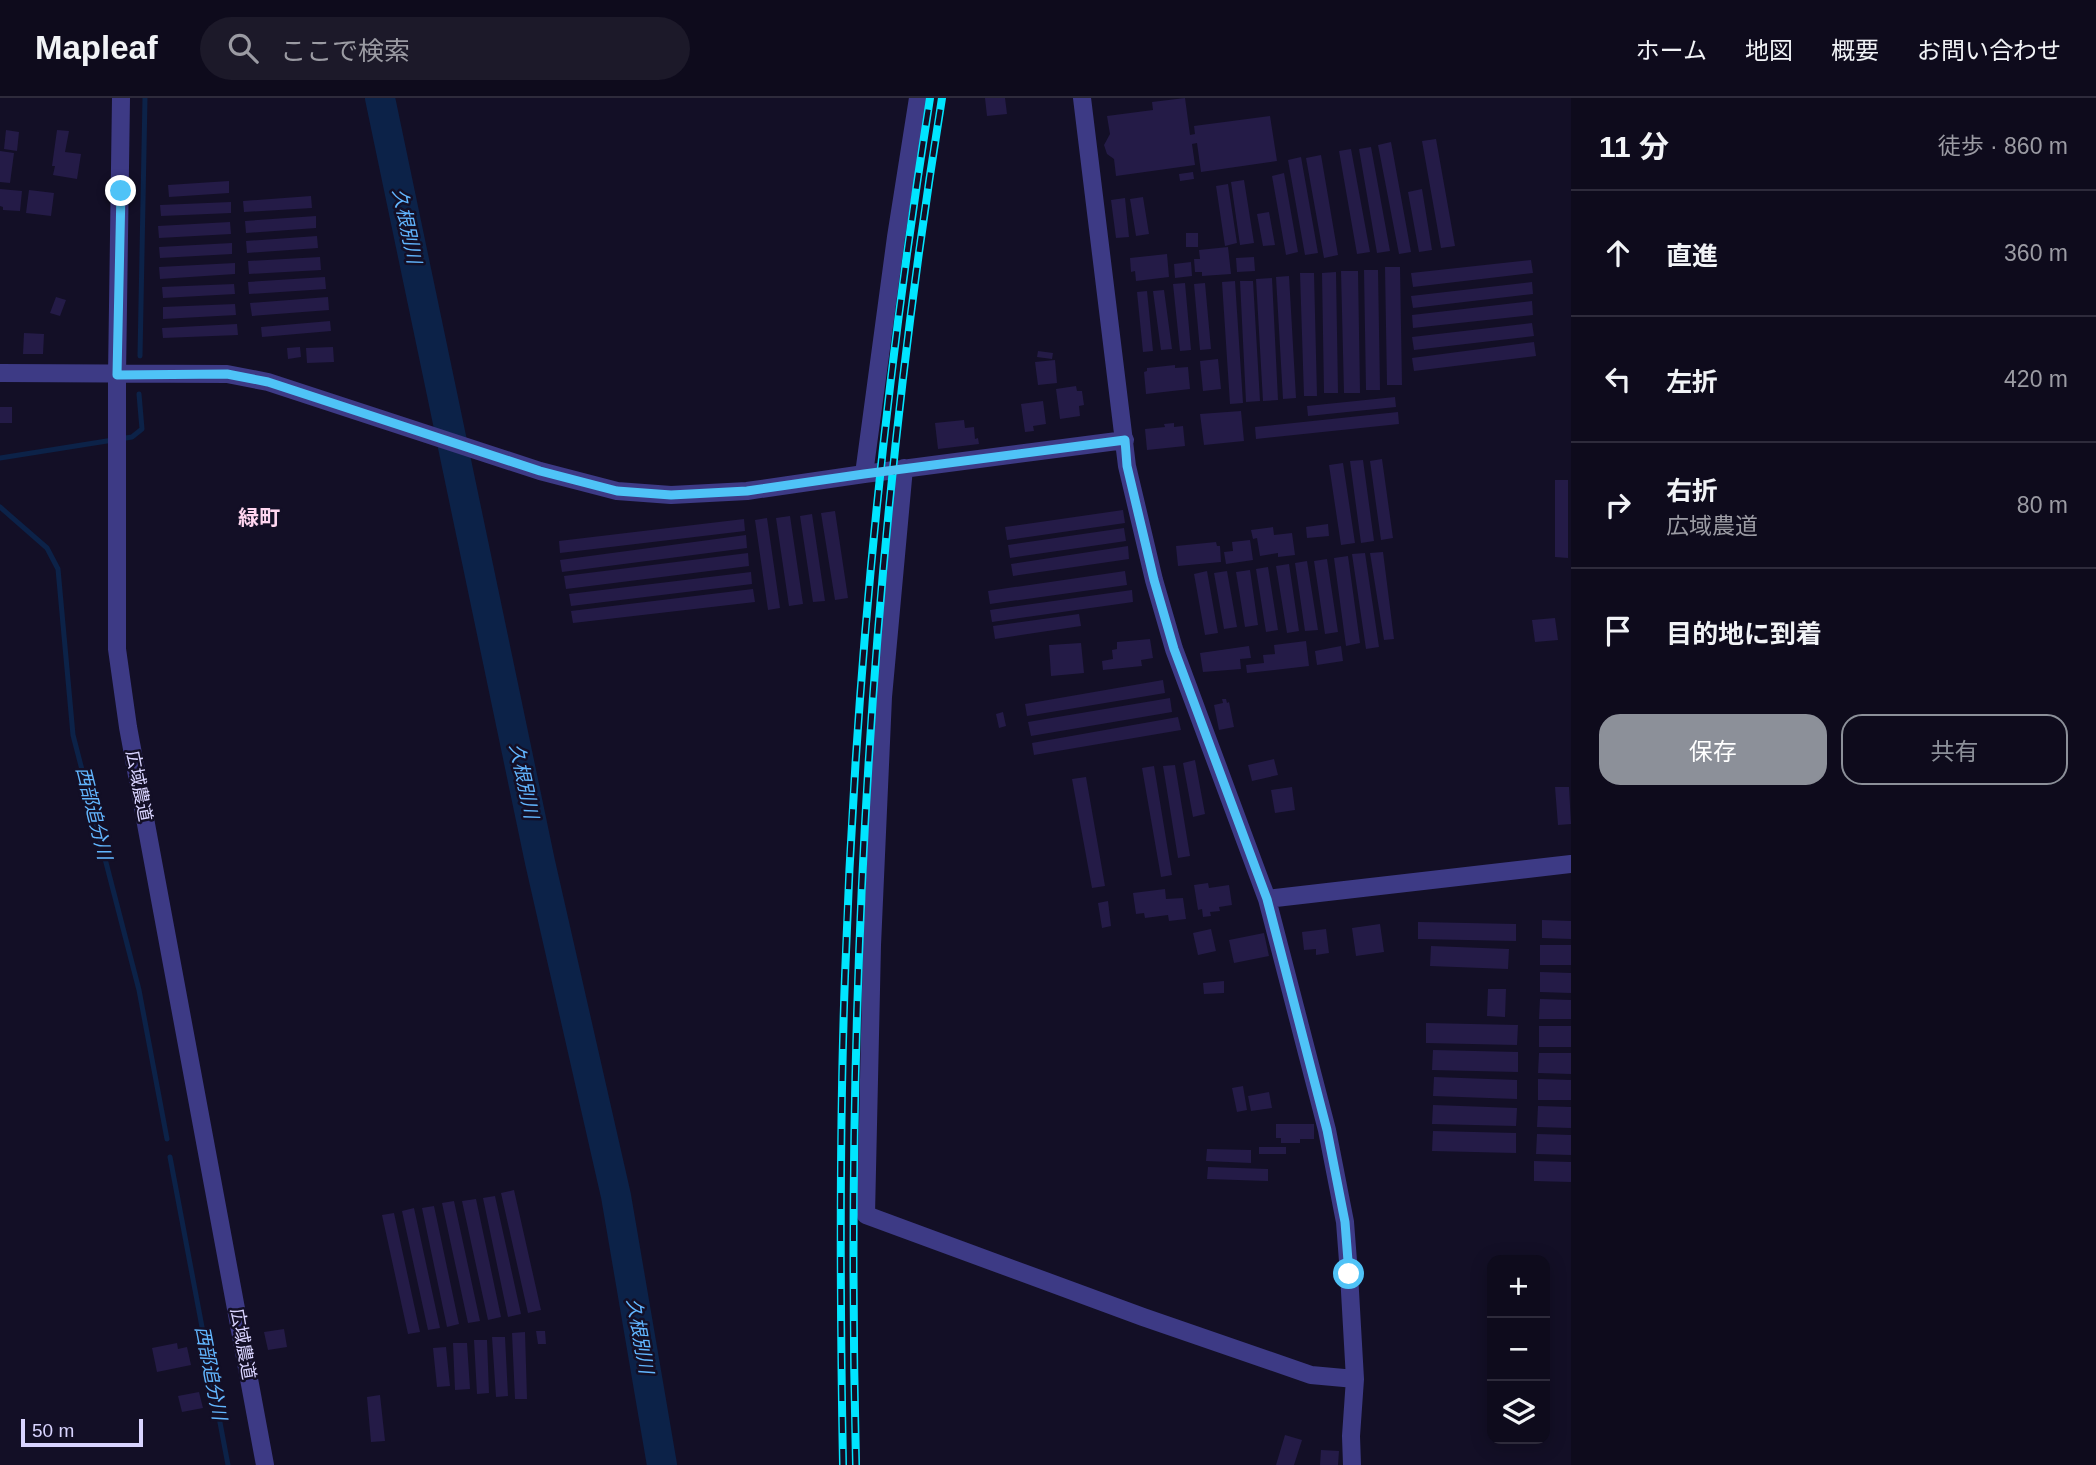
<!DOCTYPE html>
<html lang="ja">
<head>
<meta charset="utf-8">
<style>
  body { margin:0; font-family:Helvetica,"Noto Sans JP",sans-serif; background:#1c1929; color:#f1f3f6 }
  .controls { position:absolute; right:21px; bottom:21px; display:grid; overflow:hidden; border-radius:14px; box-shadow:0 4px 18px #0003 }
  .controls button { width:63px; height:63px; display:grid; place-items:center; padding:0; border:0; border-bottom:2px solid #2e2b3b; background:#0e0b1c; color:#f1f3f6; font:35px sans-serif }
  .scale { position:absolute; left:21px; bottom:18px; width:122px; box-sizing:border-box; padding-left:7px; border:4px solid #d9d4ff; border-top:0; font-size:19px; line-height:24px; white-space:nowrap; color:#d9d4ff; -webkit-text-stroke:5px #130f26; paint-order:stroke }
  .stop { position:absolute; width:21px; height:21px; margin:-16px; border:5px solid #4fc3f7; border-radius:50%; background:#fff }
  .stop.end { background:#4fc3f7; border-color:#fff; box-shadow:0 2px 7px #0008 }
  .list { margin:0; padding:0; list-style:none }
  h2 { display:flex; justify-content:space-between; align-items:center; height:91px; margin:0; padding:0 28px; font-size:30px }
  h2 small { font-size:23px; font-weight:400; color:#9b9ba3 }
  .list li { display:grid; grid-template-columns:46px 1fr auto; gap:21px; align-items:center; box-sizing:border-box; height:126px; padding:0 28px; border-top:2px solid #2e2b3b }
  .list b { display:block; font-size:26px; white-space:nowrap }
  .list p { margin:0; font-size:23px; white-space:nowrap; color:#9b9ba3 }
  .list em { font-size:23px; font-style:normal; color:#9b9ba3 }
  .actions { display:flex; gap:14px; padding:21px 28px }
  .actions a { flex:1; padding:16px 0; border:2px solid #8c9099; border-radius:21px; text-align:center; font-size:24px; color:#8c9099 }
  .actions .main { background:#8c9099; color:#fff }
  .icon { flex:none; width:38px; height:38px; fill:none; stroke:currentColor; stroke-width:2; stroke-linecap:round; stroke-linejoin:round }
  .map { position:relative; flex:none; width:1571px; height:1367px; overflow:hidden }
  header { display:flex; align-items:center; gap:42px; box-sizing:border-box; height:98px; padding:0 35px; background:#0e0b1c; border-bottom:2px solid #2e2b3b }
  header strong { font-size:33px }
  nav { display:flex; gap:38px; margin-inline-start:auto; font-size:24px }
  .search { width:490px; height:63px; background:#1c1929; display:flex; align-items:center; gap:18px; box-sizing:border-box; padding:0 24px; border-radius:38px; color:#9b9ba3; font-size:26px }
  main { display:flex }
  aside { flex:1; background:#0e0b1c }
  .map>svg:first-child { display:block }
  .lines { fill:none; stroke-linecap:round; stroke-linejoin:round }
  .stream { stroke:#0c2248; stroke-width:5 }
  .river { stroke:#0c2248; stroke-width:30 }
  .building { fill:#241b47 }
  .minor { stroke:#3d3a85; stroke-width:18 }
  .rail-casing { stroke:#00e5ff; stroke-width:8 }
  .rail { stroke:#130f26; stroke-width:5; stroke-dasharray:16; stroke-linecap:butt }
  .route { stroke:#4fc3f7; stroke-width:9 }
  .labels { text-anchor:middle; dominant-baseline:central; stroke-width:5; stroke-linejoin:round; paint-order:stroke }
  .street-label { font-size:18px; fill:#d9d4ff; stroke:#130f26 }
  .water-label { font-size:19px; font-style:italic; fill:#62b6ff; stroke:#130f26 }
  .quarter-label { font-size:21px; font-weight:bold; fill:#ffd6f0; stroke:#130f26 }
</style>
</head>
<body>
<header>
<strong>Mapleaf</strong>
<div class="search"><svg class="icon" aria-label="search" viewBox="0 0 24 24"><circle cx="10" cy="10" r="6"/><path d="M15 15l6 6"/></svg>ここで検索</div>
<nav><a>ホーム</a><a>地図</a><a>概要</a><a>お問い合わせ</a></nav>
</header>
<main>
<div class="map">
<svg width="1571" height="1367" viewBox="0 0 1571 1367">
  <rect width="100%" height="100%" fill="#130f26"/>
  <g class="lines">
    <!-- stream -->
    <path class="stream" d="M140,258l5,-258
      M0,360l132,-21 10,-8 -3,-35
      M0,409l47,41 11,21 15,166 66,255 28,149
      M170,1059l58,308"/>
    <!-- river -->
    <path class="river" d="M380,0l160,764 76,334 46,269"/>
  </g>
  <!-- building -->
  <path class="building" d="M985,0h20l2,16 -20,2z
    M1185,0l5,37 5,-1 -1,-8 76,-10 7,45 -76,11 -4,-29 -5,1 3,21 -79,11 -2,-17 -7,-5 -3,-9 6,-11 -3,-18 46,-6 -1,-8z
    M6,32l13,2 -2,19 -13,-2z
    M57,32l12,1 -4,21 16,2 -4,25 -24,-4 2,-9h-3z
    M1436,41l19,107 -14,2 -19,-107z
    M1391,44l20,110 -12,2 -21,-109z
    M1371,49l19,104 -13,2 -18,-104z
    M1351,51l19,103 -13,2 -18,-103z
    M0,53l14,2 -4,30 -10,-1z
    M1321,57l17,100 -14,3 -18,-100z
    M1301,59l17,96 -13,2 -17,-95z
    M1193,74l1,7 -14,2 -1,-7z
    M1284,75l14,79 -12,3 -14,-79z
    M1244,82l10,63 -14,2 -9,-63z
    M229,83v12l-60,4 -1,-12z
    M1228,86l9,59 -12,3 -9,-60z
    M0,91l22,2 -2,20 -17,-1v-3l-3,-1z
    M1422,91l10,61 -13,2 -11,-60z
    M29,92l25,3 -3,23 -25,-3z
    M311,98l1,12 -68,4 -1,-11z
    M1143,99l6,37 -13,2 -6,-37z
    M1125,100l4,39 -13,1 -5,-38z
    M231,104v11l-70,3 -1,-11z
    M1269,114l6,33 -12,1 -6,-32z
    M316,118v12l-70,5 -1,-12z
    M230,124l1,12 -72,4 -1,-12z
    M1186,135h12v14h-12z
    M317,138l1,12 -71,5 -1,-12z
    M232,145v11l-72,4 -1,-11z
    M1228,149l3,27 -29,2v-4h-7l-1,-13h6l-1,-9z
    M1167,156l2,23 -33,4 -1,-10 -4,1 -1,-14z
    M320,159l1,13 -72,4 -1,-13z
    M1254,159l1,14 -18,1 -1,-14z
    M1531,162l2,13 -120,14 -2,-14z
    M1191,164l1,14 -17,2 -1,-14z
    M235,165v11l-75,5 -1,-12z
    M1385,169h15l2,118h-15z
    M1364,172h14l2,120h-14z
    M1341,173h17l2,122h-16z
    M1336,174l2,121h-14l-2,-120z
    M1300,175h14l3,123h-13z
    M1289,178l7,122 -13,1 -7,-122z
    M325,179l1,12 -77,5 -1,-12z
    M1272,180l6,122 -15,1 -7,-122z
    M1235,183l8,122 -13,1 -8,-122z
    M1240,183h13l7,120 -14,1z
    M1532,184l1,12 -120,14 -2,-12z
    M1185,185l6,67 -11,1 -7,-67z
    M1205,185l6,66 -11,1 -6,-66z
    M234,186l1,10 -72,4 -1,-11z
    M1164,192l8,59 -11,1 -8,-59z
    M1147,193l6,60 -10,1 -6,-60z
    M56,199l10,3 -6,16 -10,-3z
    M328,199l1,13 -77,6 -2,-13z
    M1532,203l1,14 -120,13 -1,-13z
    M235,206l1,11 -73,4v-12z
    M330,223l1,10 -69,6 -1,-10z
    M1532,225l2,13 -120,14 -2,-13z
    M237,226l1,11 -75,3 -1,-10z
    M24,235l20,1 -1,20h-20z
    M1534,244l2,14 -122,15 -2,-13z
    M300,249l1,10 -13,2 -1,-11z
    M333,249l1,15 -27,1 -1,-15z
    M1038,253l15,2 -1,6 -15,-2z
    M1218,261l3,30 -18,2 -3,-30z
    M1055,262l2,23 -19,2 -3,-23z
    M1175,267v3l13,-1 2,22 -44,5 -2,-22 3,-1v-3z
    M1076,288l1,5h5l2,14 -5,1 1,10 -20,3 -4,-30z
    M1395,299l1,10 -88,9 -1,-10z
    M1043,303l3,23 -13,2 1,5 -9,1 -4,-28z
    M0,309h12v16h-12z
    M1241,313l3,30 -40,4 -4,-31z
    M1398,314l1,12 -143,15 -1,-12z
    M964,322l1,8 9,-1 1,12 3,-1 1,6 -41,5 -3,-26z
    M1174,325v4l9,-1 2,20 -38,4 -2,-21 20,-2 -1,-3z
    M1382,361l11,79 -12,2 -11,-79z
    M1363,362l11,81 -13,2 -11,-82z
    M1343,365l12,80 -14,2 -12,-80z
    M1555,382h13v78l-13,-1z
    M1123,412l2,13 -118,17 -2,-13z
    M835,413l13,87 -13,2 -14,-87z
    M812,416l13,87 -12,1 -13,-86z
    M790,418l13,88 -14,2 -13,-88z
    M767,420l13,90 -12,2 -13,-90z
    M744,421l1,12 -185,22 -1,-12z
    M1328,426l1,12 -22,2 -1,-11z
    M1273,429l1,8 18,-2 3,22 -17,2v-4l-18,3 -3,-18 -4,1 -2,-9z
    M1124,430l2,13 -116,17 -2,-13z
    M746,437l1,13 -185,24 -2,-12z
    M1250,442l3,20 -27,4 -2,-12 9,-1 -1,-9z
    M1216,444l1,4h3l1,16 -43,4 -2,-20z
    M1128,448l1,13 -116,17 -2,-12z
    M1383,454l11,87 -10,1 -14,-87z
    M748,455l1,13 -183,23 -2,-13z
    M1365,455l14,94 -13,2 -14,-95z
    M1348,458l12,87 -14,3 -12,-88z
    M1327,461l11,73 -13,2 -11,-73z
    M1307,463l11,69 -13,1 -10,-68z
    M1289,466l10,67 -12,2 -11,-67z
    M1268,469l10,63 -12,2 -10,-63z
    M1250,472l8,55 -13,2 -9,-55z
    M1125,473l2,14 -137,19 -2,-13z
    M1207,473l11,62 -13,2 -11,-61z
    M1227,473l10,56 -13,2 -10,-56z
    M751,474l1,12 -181,22 -2,-12z
    M753,491l2,13 -182,21 -2,-12z
    M1132,492l1,12 -141,20 -2,-12z
    M1079,516l2,12 -86,13 -2,-13z
    M1555,520l3,22 -23,2 -3,-22z
    M1150,541l3,19 -12,2 1,6 -39,4 -1,-9 11,-2 -1,-9 5,-1v-7z
    M1306,543l3,25 -62,7 -1,-8 18,-2 -1,-8 12,-1 -1,-9z
    M1081,545l3,30 -33,3 -2,-31z
    M1249,548l2,12 -11,1 1,10 -38,3 -3,-19z
    M1341,548l2,15 -26,4 -2,-14z
    M1163,582l2,13 -138,23 -2,-12z
    M1170,600l2,14 -141,24 -3,-14z
    M1222,601h4l1,4 2,-1 5,25 -15,3 -5,-25 9,-2z
    M1003,614l3,14 -7,2 -3,-14z
    M1178,619l3,13 -147,25 -2,-12z
    M1274,661l4,16 -26,6 -4,-16z
    M1195,662l10,54 -12,3 -10,-54z
    M1175,667l15,91 -12,2 -15,-92z
    M1154,668l18,109 -11,2 -19,-109z
    M1086,679l19,109 -13,2 -20,-109z
    M1292,689l3,23 -20,3 -4,-23z
    M1555,689h14l2,37 -13,1z
    M1208,785l1,5 20,-3 3,20 -13,2 1,4 -10,1 1,4 -8,1 -1,-8 -4,1 -4,-25z
    M1165,791l1,10 17,-1 3,21 -17,2 -1,-6 -23,3 -1,-5 -8,1 -3,-21z
    M1108,803l3,25 -9,2 -4,-25z
    M1542,822l29,1v18l-29,-1z
    M1418,824l98,2v17l-98,-2z
    M1380,826l4,28 -28,4 -4,-28z
    M1211,831l5,22 -18,4 -5,-22z
    M1326,831l3,24 -13,2v-6l-12,1 -2,-18z
    M1264,835l5,23 -35,7 -5,-23z
    M1540,847h31v20h-31z
    M1431,848l78,3 -1,20 -78,-3z
    M1540,874l31,1v20l-31,-1z
    M1224,883v12l-20,1 -1,-11z
    M1488,891h18l-1,28 -18,-1z
    M1540,901l31,1v19h-32z
    M1426,925l92,2 -1,20 -91,-2z
    M1539,928h32v21h-32z
    M1433,952l85,2v20l-86,-2z
    M1539,955h32v21l-33,-1z
    M1434,979l83,3v19l-84,-3z
    M1538,981l33,1v20h-33z
    M1243,988l4,24 -10,2 -5,-24z
    M1269,994l3,16 -21,3 -3,-15z
    M1433,1007l84,3 -1,18 -84,-2z
    M1538,1008l33,1v21l-34,-1z
    M1276,1026h38v15h-14v4h-19v-5h-5z
    M1433,1033l83,2v20l-84,-2z
    M1537,1036l34,1v20l-35,-1z
    M1259,1049h27v7h-27z
    M1207,1051l44,1v13l-45,-2z
    M1534,1063l37,1v20l-37,-1z
    M1208,1069l60,2v12l-61,-2z
    M514,1092l27,120 -13,3 -27,-120z
    M495,1098l26,118 -13,3 -25,-119z
    M476,1101l25,118 -13,3 -26,-119z
    M454,1103l26,120 -12,2 -26,-120z
    M434,1108l25,118 -12,3 -25,-119z
    M414,1110l26,120 -12,2 -26,-119z
    M394,1115l26,119 -12,2 -26,-119z
    M284,1231l3,18 -19,3 -4,-18z
    M536,1233h9l1,13h-8z
    M525,1234l2,67h-12l-3,-66z
    M492,1239h13l3,59 -12,1z
    M474,1242h13l2,53 -12,1z
    M177,1245l1,6 9,-2 4,18 -34,7 -5,-24z
    M453,1245h14l3,46 -15,1z
    M446,1249l4,39 -13,1 -4,-39z
    M199,1294l4,16 -21,4 -4,-16z
    M380,1297l5,46 -14,1 -4,-45z
    M1285,1337l17,5 -8,25h-18z
    M1321,1352l18,1 -1,14h-18z"/>
  <g class="lines">
    <!-- minor -->
    <path class="minor" d="M121,0l-4,277v274l11,78 137,738
      M1082,0l45,368 27,114 20,69 93,250 60,231 18,92 4,52 6,105 -4,57 1,29
      M0,275l227,1 41,8 272,89 77,20 54,4 76,-4 117,-17 261,-34
      M904,370l-21,229 -11,248 -6,270 277,102 168,58 44,4
      M864,376l32,-237 22,-139
      M1267,801l304,-35"/>
    <!-- rail casing -->
    <g class="rail-casing">
      <path id="rail" d="M843,1367c-3,-163 -4,-326 2,-489 10,-294 39,-588 85,-878
        M856,1367c-11,-457 13,-915 86,-1367"/>
    </g>
    <!-- rail -->
    <use href="#rail" class="rail"/>
  </g>
  <g class="lines">
    <!-- route -->
    <path class="route" d="M121,93l-4,184 110,-1 41,8 272,89 77,20 54,4 76,-4 117,-17 261,-34 2,26 27,114 20,69 93,250 60,231 18,92 4,52"/>
  </g>
  <g class="labels">
    <!-- street labels -->
    <g class="street-label">
      <text transform="translate(139 688) rotate(79)">広域農道</text>
      <text transform="translate(243 1246) rotate(80)">広域農道</text>
    </g>
    <!-- water labels -->
    <g class="water-label">
      <text transform="translate(407 128) rotate(78)">久根別川</text>
      <text transform="translate(524 683) rotate(78)">久根別川</text>
      <text transform="translate(94 715) rotate(76)">西部追分川</text>
      <text transform="translate(640 1238) rotate(80)">久根別川</text>
      <text transform="translate(211 1275) rotate(79)">西部追分川</text>
    </g>
    <!-- quarter labels -->
    <g class="quarter-label">
      <text x="259" y="419">緑町</text>
    </g>
  </g>
</svg>
<div class="controls">
<button>+</button>
<button>−</button>
<button><svg class="icon" aria-label="layers" viewBox="0 0 24 24"><path d="M12 4l9 5-9 5-9-5zM3 14l9 5 9-5"/></svg></button>
</div>
<div class="scale">50 m</div>
<div class="stop" style="left:1349px;top:1176px"></div>
<div class="stop end" style="left:121px;top:93px"></div>
</div>
<aside>
<h2>11 分<small>徒歩 · 860 m</small></h2>
<ul class="list">
<li><svg class="icon" aria-label="ahead" viewBox="0 0 24 24"><path d="M12 20V5M6 11l6-6 6 6"/></svg><div><b>直進</b></div><em>360 m</em></li>
<li><svg class="icon" aria-label="left" viewBox="0 0 24 24"><path d="M17 20v-9H6M10 6l-5 5 5 5"/></svg><div><b>左折</b></div><em>420 m</em></li>
<li><svg class="icon" aria-label="right" viewBox="0 0 24 24"><path d="M7 20v-9h11M14 6l5 5-5 5"/></svg><div><b>右折</b><p>広域農道</p></div><em>80 m</em></li>
<li><svg class="icon" aria-label="arrive" viewBox="0 0 24 24"><path d="M6 21V4h12l-3 4 3 4H6"/></svg><div><b>目的地に到着</b></div></li>
</ul>
<div class="actions"><a class="main">保存</a><a>共有</a></div>
</aside>
</main>
</body>
</html>
